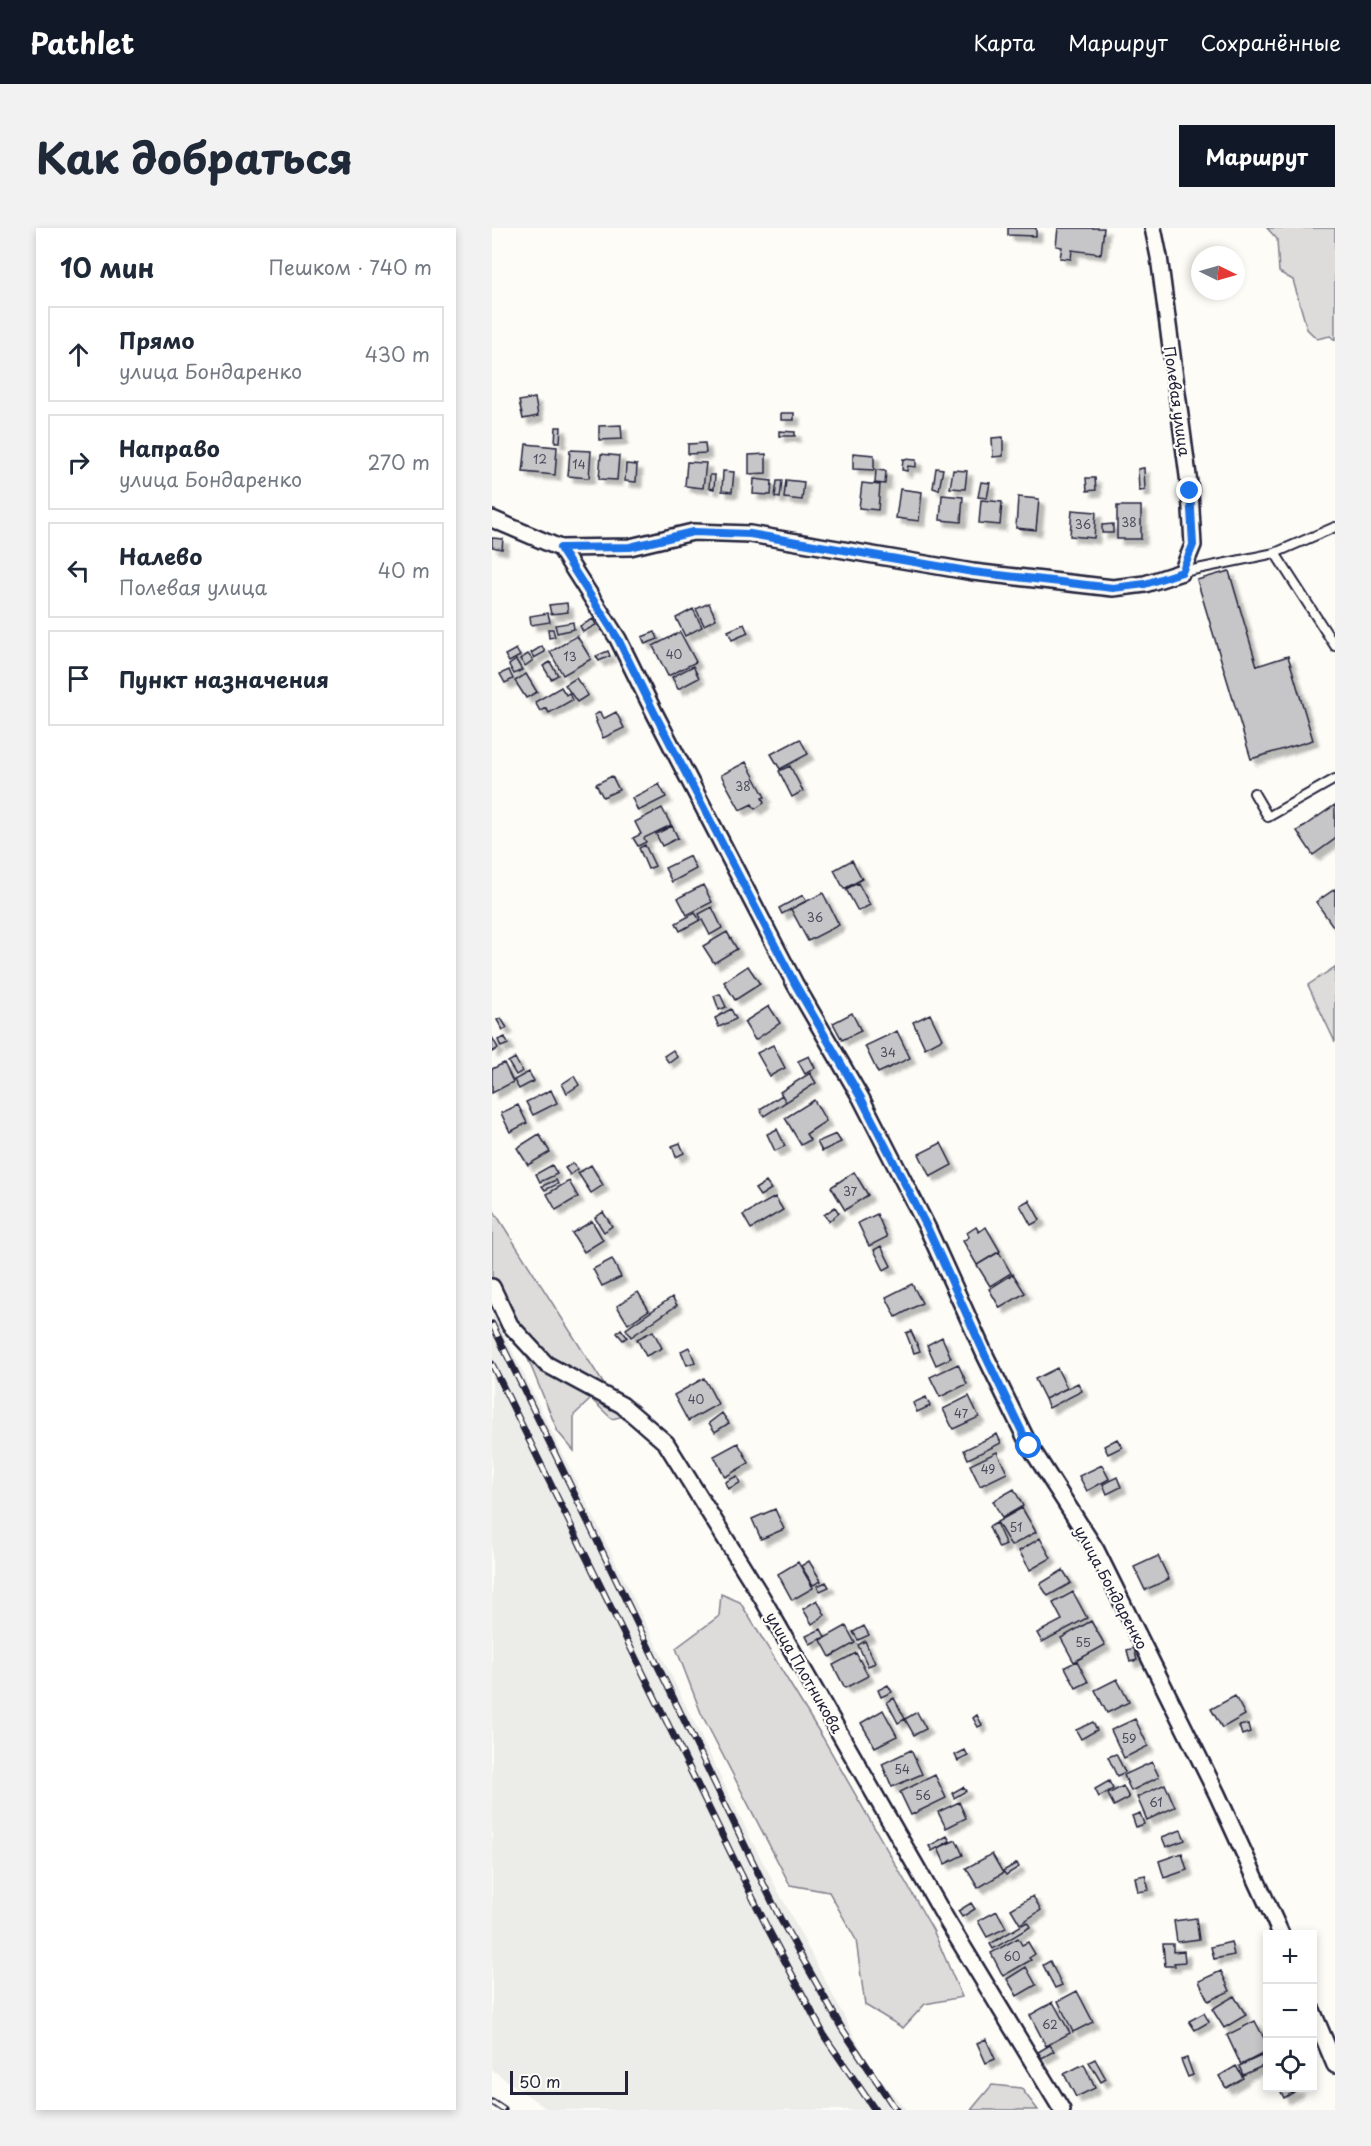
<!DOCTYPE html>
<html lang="ru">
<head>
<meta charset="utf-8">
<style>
  body { margin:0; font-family:"Playpen Sans",sans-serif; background:#f2f2f3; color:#1f2937 }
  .controls { position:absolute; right:18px; bottom:18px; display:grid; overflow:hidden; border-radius:0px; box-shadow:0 3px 9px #0003 }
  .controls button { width:54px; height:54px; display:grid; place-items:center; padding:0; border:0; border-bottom:2px solid #e0e1e3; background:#fff; color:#1f2937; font:30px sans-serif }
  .compass { position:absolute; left:699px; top:18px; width:54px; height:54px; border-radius:50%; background:#fff; box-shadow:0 3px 9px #0003; rotate:95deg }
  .scale { position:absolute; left:18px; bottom:15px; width:118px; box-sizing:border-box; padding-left:6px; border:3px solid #22223b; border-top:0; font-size:16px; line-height:21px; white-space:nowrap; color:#22223b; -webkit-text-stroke:4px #fdfcf7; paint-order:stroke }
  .stop { position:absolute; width:18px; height:18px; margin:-14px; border:4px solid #1a73e8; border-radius:50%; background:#fff }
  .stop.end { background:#1a73e8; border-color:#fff; box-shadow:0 2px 6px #0008 }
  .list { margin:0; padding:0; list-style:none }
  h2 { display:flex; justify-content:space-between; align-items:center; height:78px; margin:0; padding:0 24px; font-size:26px }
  h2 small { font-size:20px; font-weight:400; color:#747a83 }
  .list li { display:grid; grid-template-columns:39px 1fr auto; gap:18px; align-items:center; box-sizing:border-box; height:96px; margin:0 12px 12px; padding:0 12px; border:2px solid #e0e1e3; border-radius:0px }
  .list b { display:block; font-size:22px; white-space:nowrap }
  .list p { margin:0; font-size:20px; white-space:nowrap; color:#747a83 }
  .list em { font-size:20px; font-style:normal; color:#747a83 }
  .icon { flex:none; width:33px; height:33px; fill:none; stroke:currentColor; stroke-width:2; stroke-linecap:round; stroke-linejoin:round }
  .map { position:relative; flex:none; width:843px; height:1882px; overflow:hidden; border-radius:0px }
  header { display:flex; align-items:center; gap:36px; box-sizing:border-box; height:84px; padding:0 30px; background:#111827; color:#fff }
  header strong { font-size:28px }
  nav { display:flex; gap:33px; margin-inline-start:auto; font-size:21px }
  .intro { display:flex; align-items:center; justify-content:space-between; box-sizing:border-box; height:144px; padding:0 36px }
  h1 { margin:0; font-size:42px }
  .button { padding:15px 27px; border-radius:0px; background:#111827; color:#fff; font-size:21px; font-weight:700 }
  main { display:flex; gap:36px; padding:0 36px }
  aside { flex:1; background:#fff; border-radius:0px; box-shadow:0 3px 9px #0003 }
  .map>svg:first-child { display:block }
  .built { fill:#ecece9 }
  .green { fill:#dddcdb; stroke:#807f8b; stroke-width:1.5 }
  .building { fill:#c6c6c8; stroke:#22223b; stroke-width:1.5; filter:url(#shadow) }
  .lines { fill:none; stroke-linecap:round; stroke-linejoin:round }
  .service-casing { stroke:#22223b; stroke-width:12 }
  .minor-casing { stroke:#22223b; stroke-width:20 }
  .service { stroke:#fdfcf7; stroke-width:8 }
  .minor { stroke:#fdfcf7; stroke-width:15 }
  .rail-casing { stroke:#22223b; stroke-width:7 }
  .rail { stroke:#fdfcf7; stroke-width:4.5; stroke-dasharray:14; stroke-linecap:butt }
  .route { stroke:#1a73e8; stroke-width:8 }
  .labels { text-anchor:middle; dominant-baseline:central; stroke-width:4.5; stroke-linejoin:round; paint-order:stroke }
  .number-label { font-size:12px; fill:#4b4b5e }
  .street-label { font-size:15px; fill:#22223b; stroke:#fdfcf7 }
</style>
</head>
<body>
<header>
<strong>Pathlet</strong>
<nav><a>Карта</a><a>Маршрут</a><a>Сохранённые</a></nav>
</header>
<div class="intro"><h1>Как добраться</h1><a class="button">Маршрут</a></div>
<main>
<aside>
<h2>10 мин<small>Пешком · 740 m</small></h2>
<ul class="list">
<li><svg class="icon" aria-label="ahead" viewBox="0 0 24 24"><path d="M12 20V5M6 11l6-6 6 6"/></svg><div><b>Прямо</b><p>улица Бондаренко</p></div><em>430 m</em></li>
<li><svg class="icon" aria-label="right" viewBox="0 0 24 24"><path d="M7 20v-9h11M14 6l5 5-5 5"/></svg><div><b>Направо</b><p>улица Бондаренко</p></div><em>270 m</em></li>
<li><svg class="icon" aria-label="left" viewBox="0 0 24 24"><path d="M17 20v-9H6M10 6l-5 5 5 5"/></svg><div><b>Налево</b><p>Полевая улица</p></div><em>40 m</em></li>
<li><svg class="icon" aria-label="arrive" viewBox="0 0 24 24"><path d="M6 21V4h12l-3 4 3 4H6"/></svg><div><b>Пункт назначения</b></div></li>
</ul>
</aside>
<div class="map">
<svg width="843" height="1882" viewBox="0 0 843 1882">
  <defs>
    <filter id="shadow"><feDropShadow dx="5.5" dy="5.5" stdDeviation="1.5" flood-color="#0004"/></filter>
  </defs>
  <rect width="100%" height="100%" fill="#fdfcf7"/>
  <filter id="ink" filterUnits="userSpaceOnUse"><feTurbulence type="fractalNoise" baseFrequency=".0167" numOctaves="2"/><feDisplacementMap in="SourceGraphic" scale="12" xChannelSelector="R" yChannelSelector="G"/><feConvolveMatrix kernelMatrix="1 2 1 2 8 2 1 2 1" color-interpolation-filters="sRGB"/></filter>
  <g filter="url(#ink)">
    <!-- built -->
    <path class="built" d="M0,1081l261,534 118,225 35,42h-358l-56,-40z"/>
    <!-- green -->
    <path class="green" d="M775,0h68v112l-5,-4 -13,3 -10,-10 -14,-49 -14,-8 -2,-33z
      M843,739v75l-27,-57z
      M0,980l132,208 -12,3 -21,-20 -17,16v36l-16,-19 -30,-73 -36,-58z
      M229,1366l19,8 83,136 110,192 29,67 -37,7 -22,24 -38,-23 -9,-65 -27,-48 -39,-7 -89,-172 -25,-65 43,-32z
      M500,1857l29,3 17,22h-67z"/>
    <!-- building -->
    <path class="building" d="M516,0h28v8l-28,-1z
      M566,0h46l-3,26 -29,-4 -1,9 -11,-1 2,-11 -6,-1z
      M43,170l3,18 -15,3 -4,-18z
      M289,185h13v7h-13z
      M129,197l1,14 -23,1v-14z
      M64,199h5l-1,15h-5z
      M287,203l16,1v4h-16z
      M511,209v19l-10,1 -1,-19z
      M213,215l1,10 -18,1v-10z
      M34,216l31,3 -2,28 -32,-3z
      M78,222l21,1 -2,27 -21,-2z
      M361,225l21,2v15l-21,-1z
      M109,226l18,2 -2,24 -18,-1z
      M274,226v19l-17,1v-19z
      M411,231l13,1v7l-8,-1 -1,5 -5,-1z
      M195,234l19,1 -3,25 -18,-2z
      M134,236l11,1 -1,17 -11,-1z
      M444,240l7,1 -4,21 -6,-2z
      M652,240l1,22 -6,1 -1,-22z
      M384,242l10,1 -1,13 -10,-1z
      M461,242l14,1 -2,18 -15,-1z
      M231,243l11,1 -2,20 -10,-1z
      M218,247h5l-1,14 -5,-1z
      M594,250h9l1,12 -9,1z
      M262,251l18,2 -1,14 -18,-1z
      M294,252l18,2 -2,18 -18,-2z
      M285,253h5l-2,17 -5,-1z
      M489,254l9,1 -3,15 -9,-1z
      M370,255l18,2 -2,25 -19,-2z
      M408,261l22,3 -3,29 -23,-3z
      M450,267l21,2 -2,25 -21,-2z
      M526,269l21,2 -3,31 -20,-2z
      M489,272l21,2 -2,23 -21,-2z
      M625,278h24v33h-24z
      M580,282l24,2 -2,26 -24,-2z
      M621,296v9h-11v-8z
      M0,310l11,1 -1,10 -10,-2z
      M737,343l28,95 31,-10 25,84 -62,19 -54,-179z
      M75,375l1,9 -17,2 -2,-9z
      M217,375l7,16 -12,6 -8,-16z
      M201,381l9,18 -17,9 -9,-18z
      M56,385l2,9 -19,3 -1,-9z
      M101,391l3,6 -13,7 -3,-6z
      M81,394l1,7 -17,4 -2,-8z
      M252,396l4,9 -16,7 -4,-9z
      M56,401h5l2,8 -6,1z
      M163,404l3,7 -13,5 -3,-7z
      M188,404l16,30 -28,14 -15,-30z
      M85,408l14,23 -28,16 -13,-23z
      M50,418l3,6 -11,6 -3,-5z
      M24,421l4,7 -11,6 -4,-7z
      M116,423l2,5 -11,5 -3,-5z
      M36,426l5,6 -8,6 -5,-7z
      M24,432l6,10 -8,4 -5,-9z
      M58,434l8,13 -7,4 -8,-13z
      M201,438l6,12 -21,11 -6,-12z
      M17,442l4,9 -8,4 -5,-9z
      M34,446l11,18 -11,6 -11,-17z
      M84,450l12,17 -11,7 -12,-17z
      M69,459l5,8 3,-2 3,7 -23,13 -3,-5 -6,3 -5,-9z
      M108,484l3,7 13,-7 8,16 -21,10 -7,-16 1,-1 -3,-6z
      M308,511l8,15 -28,15 -9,-15z
      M254,534l19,35 -3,1 2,5 -9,6 -3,-5 -12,6 -19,-35z
      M298,538l13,25 -11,6 -13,-26z
      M120,548l7,14 -16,7 -7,-13z
      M167,556l7,13 -28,14 -6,-13z
      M843,577v34l-22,16 -16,-24z
      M170,580l9,17 -27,13 2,4 -8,4 -5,-8 8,-4 -6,-12z
      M180,598l6,12 -16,8 -6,-12z
      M153,617l10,21 -7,3 -9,-21z
      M198,628l6,13 -24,13 -7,-14z
      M360,632l10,19 -18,10 -10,-19z
      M366,655l12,22 -12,6 -12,-22z
      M211,657l9,17 -25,13 -9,-17z
      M843,661v40l-19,-27z
      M331,665l16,32 -31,16 -17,-32z
      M311,667l3,6 -24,13 -3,-6z
      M220,679l10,21 -12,7 -11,-21z
      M203,685l5,7 -20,11 -4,-8z
      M235,704l10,17 -23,14 -11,-17z
      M256,738l12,18 -25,16 -11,-18z
      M228,766l6,13 -7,3 -5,-14z
      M277,778l11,17 -25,17 -11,-18z
      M239,781l5,10 -17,8 -4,-9z
      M360,785l9,18 -19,9 -9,-17z
      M438,786l12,25 -17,9 -12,-26z
      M9,790l6,10 -4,2 -6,-10z
      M405,803l13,27 -32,15 -13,-27z
      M0,809l6,11 -6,4z
      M13,809l3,7 -7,3 -3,-7z
      M281,817l12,23 -15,8 -13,-23z
      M181,822l4,7 -8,6 -5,-7z
      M317,828l6,12 -10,6 -7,-13z
      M23,830l7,13 -6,4 -8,-13z
      M12,835l9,19 -21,11v-24z
      M37,844l5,9 -15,8 -5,-9z
      M318,845l6,10 -30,19 -6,-10z
      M82,848l5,9 -12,8 -5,-9z
      M59,862l6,13 -24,12 -7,-13z
      M290,867l4,7 -22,14 -4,-7z
      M322,872l12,21 -20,13 4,6 -9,5 -16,-27z
      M26,877l9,18 -17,9 -9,-19z
      M285,901l8,17 -10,5 -8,-17z
      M47,906l11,18 -22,13 -11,-17z
      M344,906l5,8 -19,9 -5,-9z
      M188,915l4,10 -8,4 -4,-11z
      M449,915l11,22 -22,12 -11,-23z
      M81,935l5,6 -8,6 -5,-7z
      M60,937l5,9 -17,8 -4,-8z
      M99,937l12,20 -12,8 -13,-20z
      M362,944l14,23 -23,15 -14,-23z
      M64,952l2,4 -13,6 -3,-4z
      M77,953l9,16 -22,13 -9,-16z
      M274,954l5,7 -11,7 -5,-7z
      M283,969l8,13 -32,19 -8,-14z
      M537,972l11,20 -9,5 -11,-20z
      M343,979l4,6 -10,8 -5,-6z
      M111,984l9,14 -8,6 -9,-14z
      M385,986l10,23 -18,9 -11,-23z
      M100,993l11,19 -19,12 -12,-19z
      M484,999l3,5 7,-5 14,24 -23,14 -14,-24 6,-4 -2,-4z
      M389,1018l10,20 -7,4 -10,-20z
      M507,1024l12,21 -21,13 -13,-21z
      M120,1031l9,18 -19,9 -9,-17z
      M521,1046l12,19 -25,15 -11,-19z
      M420,1056l10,19 -26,14 -10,-20z
      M146,1064l11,18 -21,14 -11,-18z
      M180,1069l5,8 -46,32 -5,-8z
      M129,1101l6,8 -4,3 -6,-7z
      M161,1103l9,17 -16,8 -9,-17z
      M419,1103l9,20 -6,2 -8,-20z
      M450,1109l9,21 -15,7 -9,-20z
      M197,1119l6,15 -8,3 -6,-14z
      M466,1136l9,20 -27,13 -10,-20z
      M565,1140l10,20 -22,11 -10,-20z
      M212,1150l14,26 -30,17 -14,-26z
      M586,1155l4,8 -33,17 -4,-9z
      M477,1168l10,21 -26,12 -10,-20z
      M434,1169l4,9 -13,6 -4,-9z
      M230,1185l7,10 -14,9 -6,-9z
      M505,1206l4,9 -33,16 -4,-9z
      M625,1211l5,8 -14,7 -4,-8z
      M246,1215l11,20 -24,14 -11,-21z
      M505,1224l10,21 -27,13 -10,-21z
      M610,1237l7,14 -22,12 -8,-15z
      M245,1248l3,7 -12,6 -3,-7z
      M625,1249l4,10 -14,7 -4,-10z
      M522,1261l9,17 -21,12 -9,-17z
      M530,1280l14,24 -25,14 -14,-24z
      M283,1281l9,20 -23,10 -9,-20z
      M504,1295l10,22 -7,3 -10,-21z
      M548,1310l11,20 -21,12 -11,-19z
      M666,1328l11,23 -24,11 -11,-23z
      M317,1333l12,20 -8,4 -12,-19z
      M306,1334l15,26 -21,12 -14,-26z
      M571,1342l8,13 -23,13 -8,-12z
      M334,1354l3,5 -9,4 -3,-5z
      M581,1364l14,26 -45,24 -5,-9 25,-13 -9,-17z
      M325,1372l8,15 -13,9 -9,-15z
      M599,1393l14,24 -31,17 -13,-24z
      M354,1398l9,17 -25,14 -9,-17z
      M372,1398l5,9 -11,5 -5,-8z
      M329,1401l4,8 -15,7 -4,-8z
      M373,1413l10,22 -7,3 -10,-21z
      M642,1420l3,12 -7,2 -3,-12z
      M364,1425l12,23 -23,12 -12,-23z
      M585,1433l11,21 -12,6 -11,-21z
      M625,1451l12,23 -22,11 -12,-23z
      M396,1457l4,7 -11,5 -3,-7z
      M743,1468l10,19 -23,13 -11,-19z
      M402,1470l11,21 -7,4 -11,-21z
      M391,1482l14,26 -22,11 -14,-24z
      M425,1484l9,17 -12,6 -9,-16z
      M485,1487l5,10 -4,2 -5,-9z
      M643,1491l13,27 -24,12 -13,-28z
      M601,1494l4,8 -16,9 -5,-9z
      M756,1496l2,8 -8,3 -3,-9z
      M419,1522l11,24 -30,13 -10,-23z
      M473,1522l3,6 -10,5 -3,-6z
      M624,1526l9,18 -8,4 -9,-19z
      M660,1534l7,15 -28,14 -7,-16z
      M443,1547l11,23 -35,17 -11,-23z
      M617,1553l4,8 -14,8 -4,-8z
      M673,1556l10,23 -28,13 -10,-23z
      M631,1558l6,12 -15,8 -6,-12z
      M471,1559l3,4 -12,7 -2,-5z
      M467,1574l7,16 -20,10 -8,-16z
      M648,1585l4,11 -8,3 -4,-11z
      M689,1602l4,10 -19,7 -4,-10z
      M455,1608l3,5 -18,10 -3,-5z
      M464,1612l7,15 -18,9 -7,-16z
      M690,1625l5,17 -23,8 -5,-17z
      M500,1626l11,19 -25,15 -12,-20z
      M525,1635l2,4 -13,8 -3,-4z
      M653,1647l4,15 -11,2 -3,-15z
      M541,1668l8,14 -21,14 -9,-15z
      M479,1675l4,6 -13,8 -4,-6z
      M505,1683l9,17 -19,9 -9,-16z
      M704,1690l3,21 -22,3 -3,-21z
      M535,1694l3,5 -37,22 -3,-5z
      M526,1710l4,7 6,-3 7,12 -6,4 2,2 -28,16 -12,-23z
      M739,1714l3,13 -20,4 -3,-12z
      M671,1716h10v8l11,-1 1,11 -11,1 1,3h-10z
      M558,1733l12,24 -7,3 -12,-23z
      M534,1739l10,18 -19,11 -10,-17z
      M729,1743l9,20 -22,10 -9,-20z
      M585,1763l16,31 -20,10 -15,-31z
      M742,1768l12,19 -22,13 -12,-19z
      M561,1774l17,31 -24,13 -16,-31z
      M712,1785l5,9 -14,8 -6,-9z
      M763,1793l13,25v5l-27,14 -14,-30z
      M494,1811l9,20 -9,4 -9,-20z
      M558,1817l4,6 -12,7 -4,-6z
      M769,1828l4,9 -22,10 -4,-9z
      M695,1830l6,17 -5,2 -7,-17z
      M603,1831l11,20 -5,3 -12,-20z
      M592,1836l11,24 -19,9 -12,-23z
      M744,1838l7,12 -17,10 -7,-12z
      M787,1860h19l1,1 -15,9z"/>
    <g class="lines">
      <!-- service casing -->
      <g class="service-casing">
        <path id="service" d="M783,325l60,93
          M691,344l92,-19 60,-26
          M762,565l14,24 67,-38"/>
      </g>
      <!-- minor casing -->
      <g class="minor-casing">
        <path id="minor" d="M0,291l68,29 58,91 37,75 140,270 66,114 66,129 58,128 44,90 67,105 121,244 64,140
          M68,320l70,-1 63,-15 57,2 223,38 140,16 32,-4 37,-12 11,-27 -3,-54 -31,-234 -6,-29
          M0,1059l18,38 36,39 76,41 44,38 95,153 185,323 116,191
          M820,1782l23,55"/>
      </g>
      <!-- service -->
      <use href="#service" class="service"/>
      <!-- minor -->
      <use href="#minor" class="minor"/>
      <!-- rail casing -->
      <g class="rail-casing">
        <path id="rail" d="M0,1096l289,596 60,107 55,83
          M0,1136l275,563 58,110 50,73
          M0,1874l12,8"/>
      </g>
      <!-- rail -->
      <use href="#rail" class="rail"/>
    </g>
  </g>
  <g class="lines" filter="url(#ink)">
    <!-- route -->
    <path class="route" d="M537,1218l-44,-91 -58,-128 -66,-129 -66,-114 -140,-270 -37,-75 -58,-91 70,-1 63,-15 57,2 223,38 140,16 32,-4 37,-12 11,-27 -3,-54"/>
  </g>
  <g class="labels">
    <!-- number labels -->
    <g class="number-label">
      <text x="48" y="231">12</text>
      <text x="87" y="236">14</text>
      <text x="637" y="294">38</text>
      <text x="591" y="296">36</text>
      <text x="182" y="426">40</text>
      <text x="78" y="428">13</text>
      <text x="251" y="558">38</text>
      <text x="323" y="689">36</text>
      <text x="396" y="824">34</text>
      <text x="358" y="963">37</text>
      <text x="204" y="1171">40</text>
      <text x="469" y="1185">47</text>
      <text x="496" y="1241">49</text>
      <text x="524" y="1299">51</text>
      <text x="591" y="1414">55</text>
      <text x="637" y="1510">59</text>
      <text x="410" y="1541">54</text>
      <text x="431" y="1567">56</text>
      <text x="664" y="1574">61</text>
      <text x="520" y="1728">60</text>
      <text x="558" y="1796">62</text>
    </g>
    <!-- street labels -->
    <g class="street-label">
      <text transform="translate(686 173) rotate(82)">Полевая улица</text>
      <text transform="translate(620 1359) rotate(62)">улица Бондаренко</text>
      <text transform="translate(313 1444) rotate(60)">улица Плотникова</text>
    </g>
  </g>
</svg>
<div class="controls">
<button>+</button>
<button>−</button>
<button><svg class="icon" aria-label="locate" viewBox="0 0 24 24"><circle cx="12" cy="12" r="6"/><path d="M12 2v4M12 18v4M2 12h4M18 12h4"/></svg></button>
</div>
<svg class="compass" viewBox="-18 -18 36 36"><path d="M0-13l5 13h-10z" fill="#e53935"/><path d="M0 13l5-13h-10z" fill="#747a83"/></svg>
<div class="scale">50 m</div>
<div class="stop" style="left:537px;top:1218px"></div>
<div class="stop end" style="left:698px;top:263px"></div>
</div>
</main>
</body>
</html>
